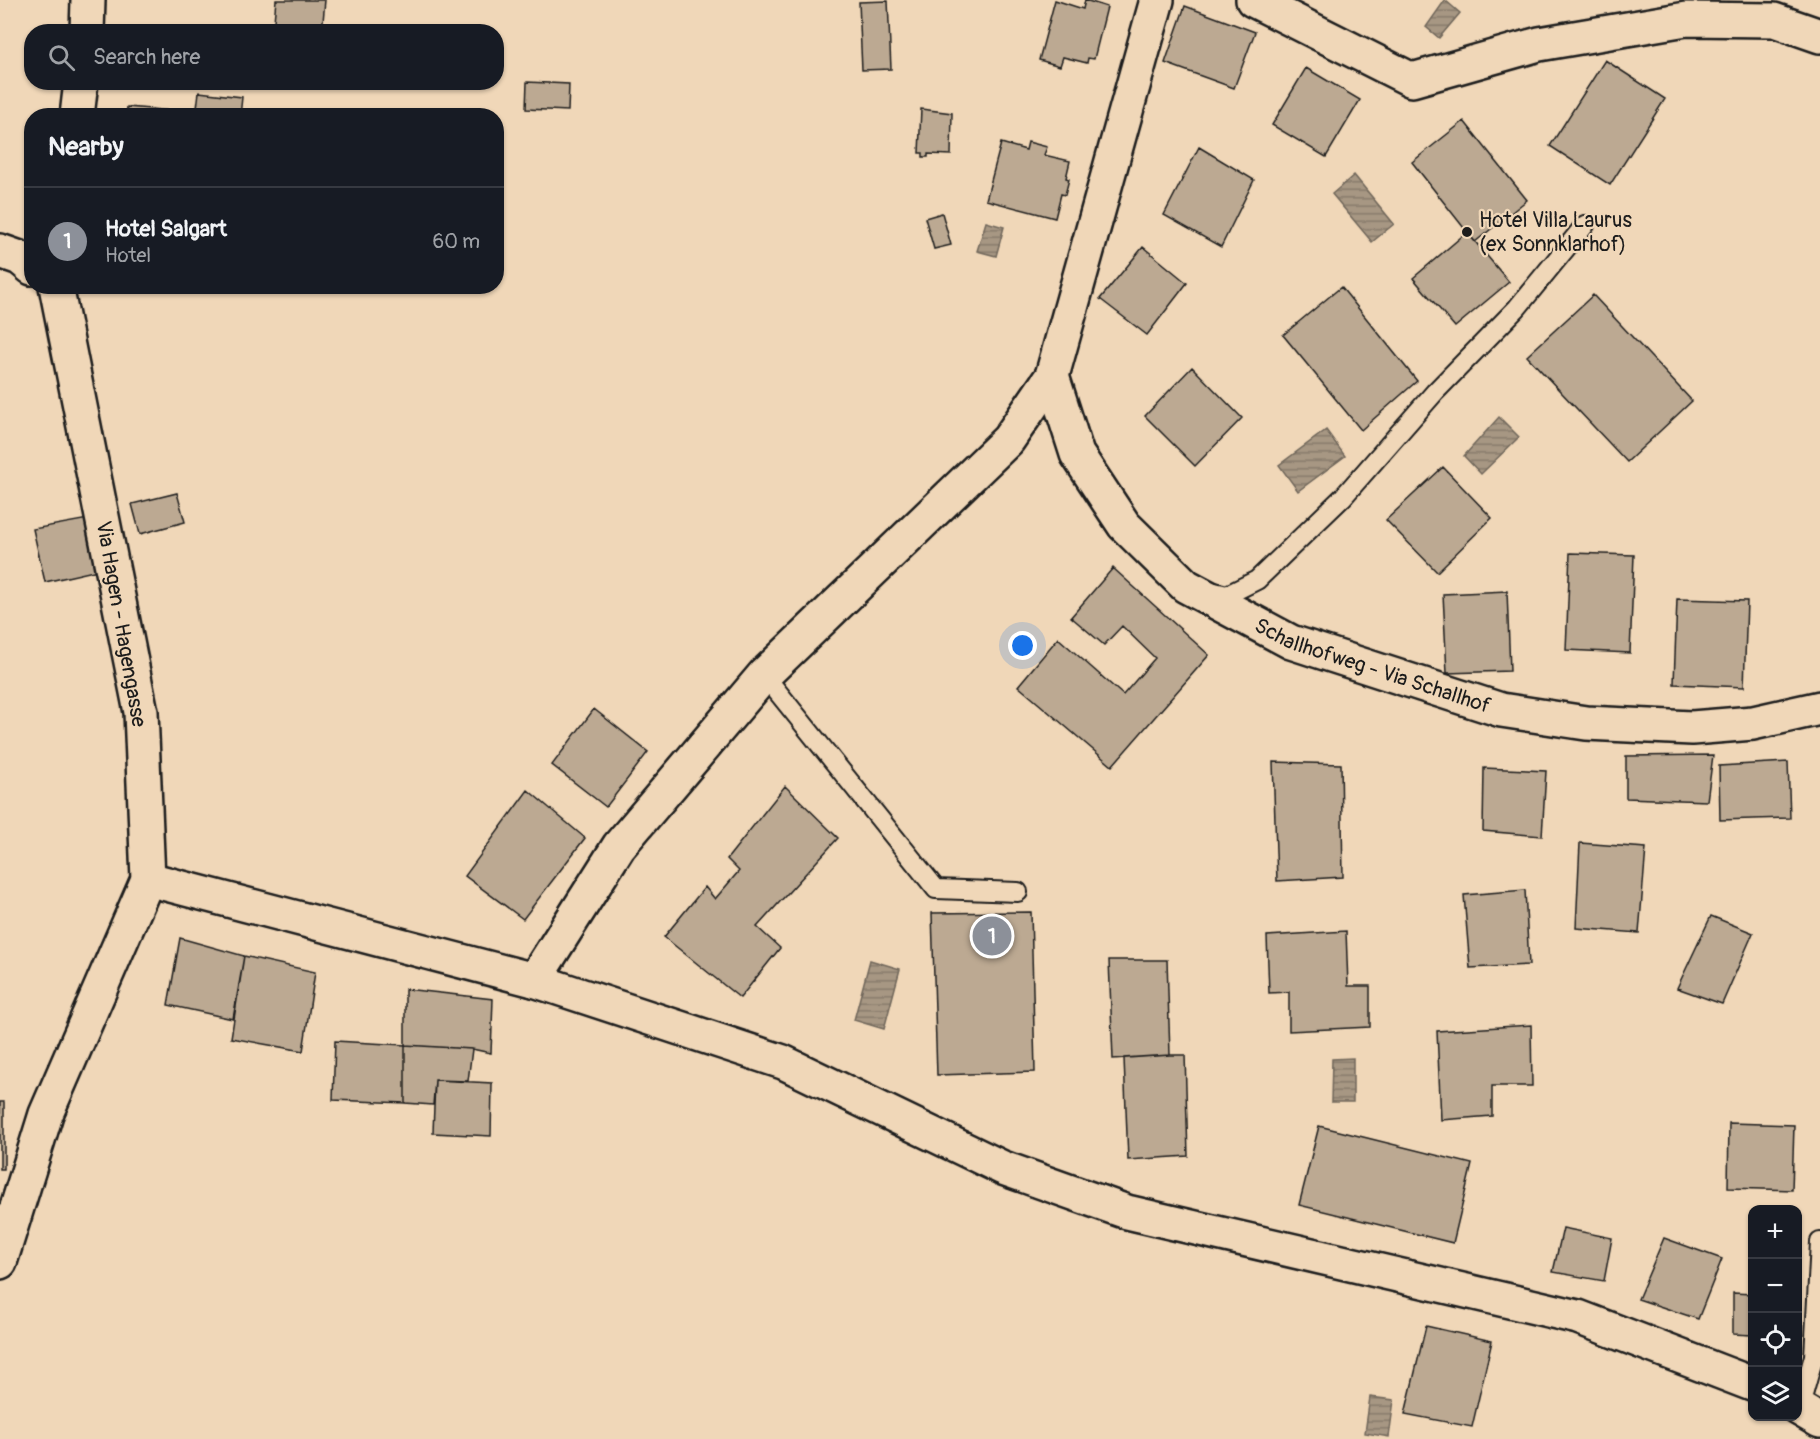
<!DOCTYPE html>
<html lang="en">
<head>
<meta charset="utf-8">
<style>
  body { margin:0; font-family:Pangolin,sans-serif; background:#242831; color:#f1f3f6 }
  .controls { position:absolute; right:18px; bottom:18px; display:grid; overflow:hidden; border-radius:12px; box-shadow:0 2px 4px #0004 }
  .controls button { width:54px; height:54px; display:grid; place-items:center; padding:0; border:0; border-bottom:2px solid #363941; background:#171b24; color:#f1f3f6; font:30px sans-serif }
  .you { position:absolute; left:1023px; top:646px; width:21px; height:21px; margin:-15px; border:4px solid #fff; border-radius:50%; background:#1a73e8; box-shadow:0 0 0 9px #1a73e833 }
  .badge { display:grid; place-items:center; width:39px; height:39px; border-radius:50%; background:#8c9099; color:#fff; font-size:20px; font-weight:700 }
  .pin { position:absolute; translate:-50% -50%; border:3px solid #fff; box-shadow:0 2px 6px #0006 }
  .list { margin:0; padding:0; list-style:none }
  h2 { display:flex; justify-content:space-between; align-items:center; height:78px; margin:0; padding:0 24px; font-size:26px }
  h2 small { font-size:20px; font-weight:400; color:#9ea1a6 }
  .list li { display:grid; grid-template-columns:39px 1fr auto; gap:18px; align-items:center; box-sizing:border-box; height:108px; padding:0 24px; border-top:2px solid #363941 }
  .list b { display:block; font-size:22px; white-space:nowrap }
  .list p { margin:0; font-size:20px; white-space:nowrap; color:#9ea1a6 }
  .list em { font-size:20px; font-style:normal; color:#9ea1a6 }
  .icon { flex:none; width:33px; height:33px; fill:none; stroke:currentColor; stroke-width:2; stroke-linecap:round; stroke-linejoin:round }
  .map { position:relative; flex:none; width:1820px; height:1439px; overflow:hidden }
  .search { position:absolute; background:#171b24; box-shadow:0 2px 4px #0004; left:24px; top:24px; width:480px; height:66px; display:flex; align-items:center; gap:15px; box-sizing:border-box; padding:0 21px; border-radius:24px; color:#9ea1a6; font-size:22px }
  .panel { position:absolute; background:#171b24; box-shadow:0 2px 4px #0004; left:24px; top:108px; width:480px; height:186px; border-radius:24px }
  .map>svg:first-child { display:block }
  .water { fill:url(#water-rules); stroke:#6f665a; stroke-width:1.5 }
  .building { fill:#bca992; stroke:#1c1c1c; stroke-width:1.5 }
  .lines { fill:none; stroke-linecap:round; stroke-linejoin:round }
  .service-casing { stroke:#1c1c1c; stroke-width:22 }
  .minor-casing { stroke:#1c1c1c; stroke-width:38 }
  .service { stroke:#f0d7b8; stroke-width:18 }
  .minor { stroke:#f0d7b8; stroke-width:33 }
  .poi-dot { fill:#1c1c1c; stroke:#f0d7b8; stroke-width:2 }
  .labels { text-anchor:middle; dominant-baseline:central; stroke-width:4.5; stroke-linejoin:round; paint-order:stroke }
  .poi-label { font-size:21px; fill:#1c1c1c; stroke:#f0d7b8; text-anchor:start }
  .street-label { font-size:21px; fill:#1c1c1c; stroke:#f0d7b8 }
</style>
</head>
<body>
<div class="map">
<svg width="1820" height="1439" viewBox="0 0 1820 1439">
  <defs>
    <pattern id="water-rules" width="6" height="5" patternUnits="userSpaceOnUse" patternTransform="scale(1.5)"><rect width="6" height="5" fill="#a79783"/><path d="M0 2.5h6" fill="none" stroke="#877a6a"/></pattern>
  </defs>
  <rect width="100%" height="100%" fill="#f0d7b8"/>
  <filter id="ink" filterUnits="userSpaceOnUse"><feTurbulence type="fractalNoise" baseFrequency=".0167" numOctaves="2"/><feDisplacementMap in="SourceGraphic" scale="12" xChannelSelector="R" yChannelSelector="G"/><feConvolveMatrix kernelMatrix="1 2 1 2 8 2 1 2 1" color-interpolation-filters="sRGB"/></filter>
  <g filter="url(#ink)">
    <!-- water -->
    <path class="water" d="M1445,0l15,13 -21,25 -13,-11z
      M1354,175l40,49 -22,18 -40,-48z
      M986,222l18,5 -8,29 -19,-5z
      M1499,417l20,20 -38,37 -17,-18z
      M1326,430l19,26 -47,35 -19,-26z
      M870,960l30,9 -16,60 -30,-9z
      M1353,1058v44h-22l1,-43z
      M1370,1397l24,3 -5,37 -24,-4z"/>
    <!-- building -->
    <path class="building" d="M276,0h49l-3,32h-49z
      M1055,0l28,9 2,-9 22,7 -13,52 -6,-1 -1,5 -24,-6 -3,9 -21,-6z
      M888,1l3,68 -29,1 -3,-68z
      M1185,6l70,26 -21,56 -69,-25z
      M1605,60l60,39 -55,86 -60,-39z
      M1306,68l54,32 -34,57 -54,-32z
      M527,82l42,2 -1,27 -42,-2z
      M199,92l43,5 -2,19h-44z
      M127,107l70,6 -1,3h-70z
      M921,109l31,4 -1,42 -23,-1v3h-5v-4h-4z
      M1464,121l63,79 -52,42 -63,-80z
      M1028,142l19,5 -3,8 26,6 -4,17 3,1 -4,16 -4,-1 -6,24 -69,-18 15,-57 25,7z
      M1199,147l55,33 -33,67 -57,-32z
      M942,213l9,32 -17,4 -9,-31z
      M1467,232l42,50 -54,45 -42,-49z
      M1143,247l44,36 -40,52 -47,-36z
      M1341,287l76,94 -56,49 -78,-95z
      M1593,295l99,106 -65,61 -100,-106z
      M1192,367l50,51 -47,48 -50,-50z
      M1443,467l49,51 -55,54 -51,-52z
      M177,493l8,29 -45,12 -8,-30z
      M88,519l10,51 -53,12 -12,-53z
      M1570,553l64,2 -4,98 -64,-3z
      M1113,568l96,87 -97,111 -94,-80 40,-48 65,57 32,-37 -33,-32 -18,19 -33,-28z
      M1507,591l3,80 -63,2 -4,-79z
      M1677,599l70,2 -3,86 -70,-3z
      M594,709l54,43 -42,55 -54,-42z
      M1713,755l-6,46 -81,-3v-42z
      M1273,762l68,2 2,113 -66,4z
      M1788,762l2,56 -70,2 -1,-54z
      M1484,768l62,3 -4,65 -59,-5z
      M785,786l53,52 -81,89 23,21 -40,50 -76,-61 41,-50 10,12 24,-28 -12,-12z
      M528,790l57,48 -62,81 -58,-43z
      M1580,843l66,5 -7,85 -63,-5z
      M1525,890l4,75 -59,3 -6,-73z
      M1031,912l4,160 -98,3 -5,-162z
      M1711,916l42,17 -31,71 -45,-16z
      M1346,931l2,55h22v41l-81,4v-39l-20,1 -2,-57z
      M180,938l64,18 -11,63 -65,-14z
      M244,956l71,16 -12,79 -72,-13z
      M1109,960h58l3,95 -57,4z
      M405,989l88,10 -2,54 -19,-4 -67,-4z
      M1531,1025l1,61h-40v30l-51,4 -4,-89z
      M335,1041l70,4v58l-72,-3z
      M405,1045l67,4 -4,32 -33,-1 -2,25 -28,-2z
      M1170,1055h15l3,101 -60,4 -4,-102z
      M435,1080l57,3 -1,53 -58,-3z
      M0,1102h4v67h-4z
      M1729,1123l65,2 -2,65 -64,-2z
      M1319,1126l153,38 -19,79 -154,-38z
      M1563,1228l49,10 -8,43 -51,-9z
      M1664,1238l58,21 -24,60 -60,-20z
      M1733,1293l19,1v41l-19,-1z
      M1426,1326l66,15 -20,86 -67,-13z"/>
    <g class="lines">
      <!-- service casing -->
      <g class="service-casing">
        <path id="service" d="M1210,591l17,4 30,-15 86,-83 92,-105 82,-84 68,-83
          M764,675l172,214 82,3
          M1799,1409l15,-53 6,-114"/>
      </g>
      <!-- minor casing -->
      <g class="minor-casing">
        <g id="minor">
          <path d="M1253,0l159,80 127,-36 147,-25 88,1 46,16"/>
          <path d="M87,32l1,-32"/>
          <path d="M77,116l4,-34"/>
          <path d="M0,251l20,7 12,10"/>
          <path id="s1" d="M1052,376l25,78 47,71 62,61 105,56 210,68 85,13 106,5 61,-5 67,-15"/>
          <path d="M148,879l386,101 85,-134 145,-171 244,-235 44,-64 105,-376"/>
          <path d="M534,980l249,82 220,106 124,44 451,105 174,67"/>
          <path d="M0,1262l46,-148 102,-235 -7,-167 -85,-426"/>
          <path d="M1798,1408l22,13"/>
        </g>
      </g>
      <!-- service -->
      <use href="#service" class="service"/>
      <!-- minor -->
      <use href="#minor" class="minor"/>
    </g>
  </g>
  <!-- markers -->
  <circle class="poi-dot" cx="1467" cy="232" r="6"/>
  <g class="labels">
    <!-- poi labels -->
    <g class="poi-label">
      <text x="1479" y="220">Hotel Villa Laurus<tspan x="1479" dy="24">(ex Sonnklarhof)</tspan></text>
    </g>
    <!-- street labels -->
    <g class="street-label">
      <text transform="translate(121 624) rotate(80)">Via Hagen - Hagengasse</text>
      <text stroke="none"><textPath href="#s1" startOffset="458">Schallhofweg - Via Schallhof</textPath></text>
    </g>
  </g>
</svg>
<div class="controls">
<button>+</button>
<button>−</button>
<button><svg class="icon" aria-label="locate" viewBox="0 0 24 24"><circle cx="12" cy="12" r="6"/><path d="M12 2v4M12 18v4M2 12h4M18 12h4"/></svg></button>
<button><svg class="icon" aria-label="layers" viewBox="0 0 24 24"><path d="M12 4l9 5-9 5-9-5zM3 14l9 5 9-5"/></svg></button>
</div>
<div class="you"></div>
<div class="pin badge" style="left:992px;top:936px">1</div>
<div class="search"><svg class="icon" aria-label="search" viewBox="0 0 24 24"><circle cx="10" cy="10" r="6"/><path d="M15 15l6 6"/></svg>Search here</div>
<section class="panel">
<h2>Nearby<small></small></h2>
<ul class="list">
<li><span class="badge">1</span><div><b>Hotel Salgart</b><p>Hotel</p></div><em>60 m</em></li>
</ul>
</section>
</div>
</body>
</html>
